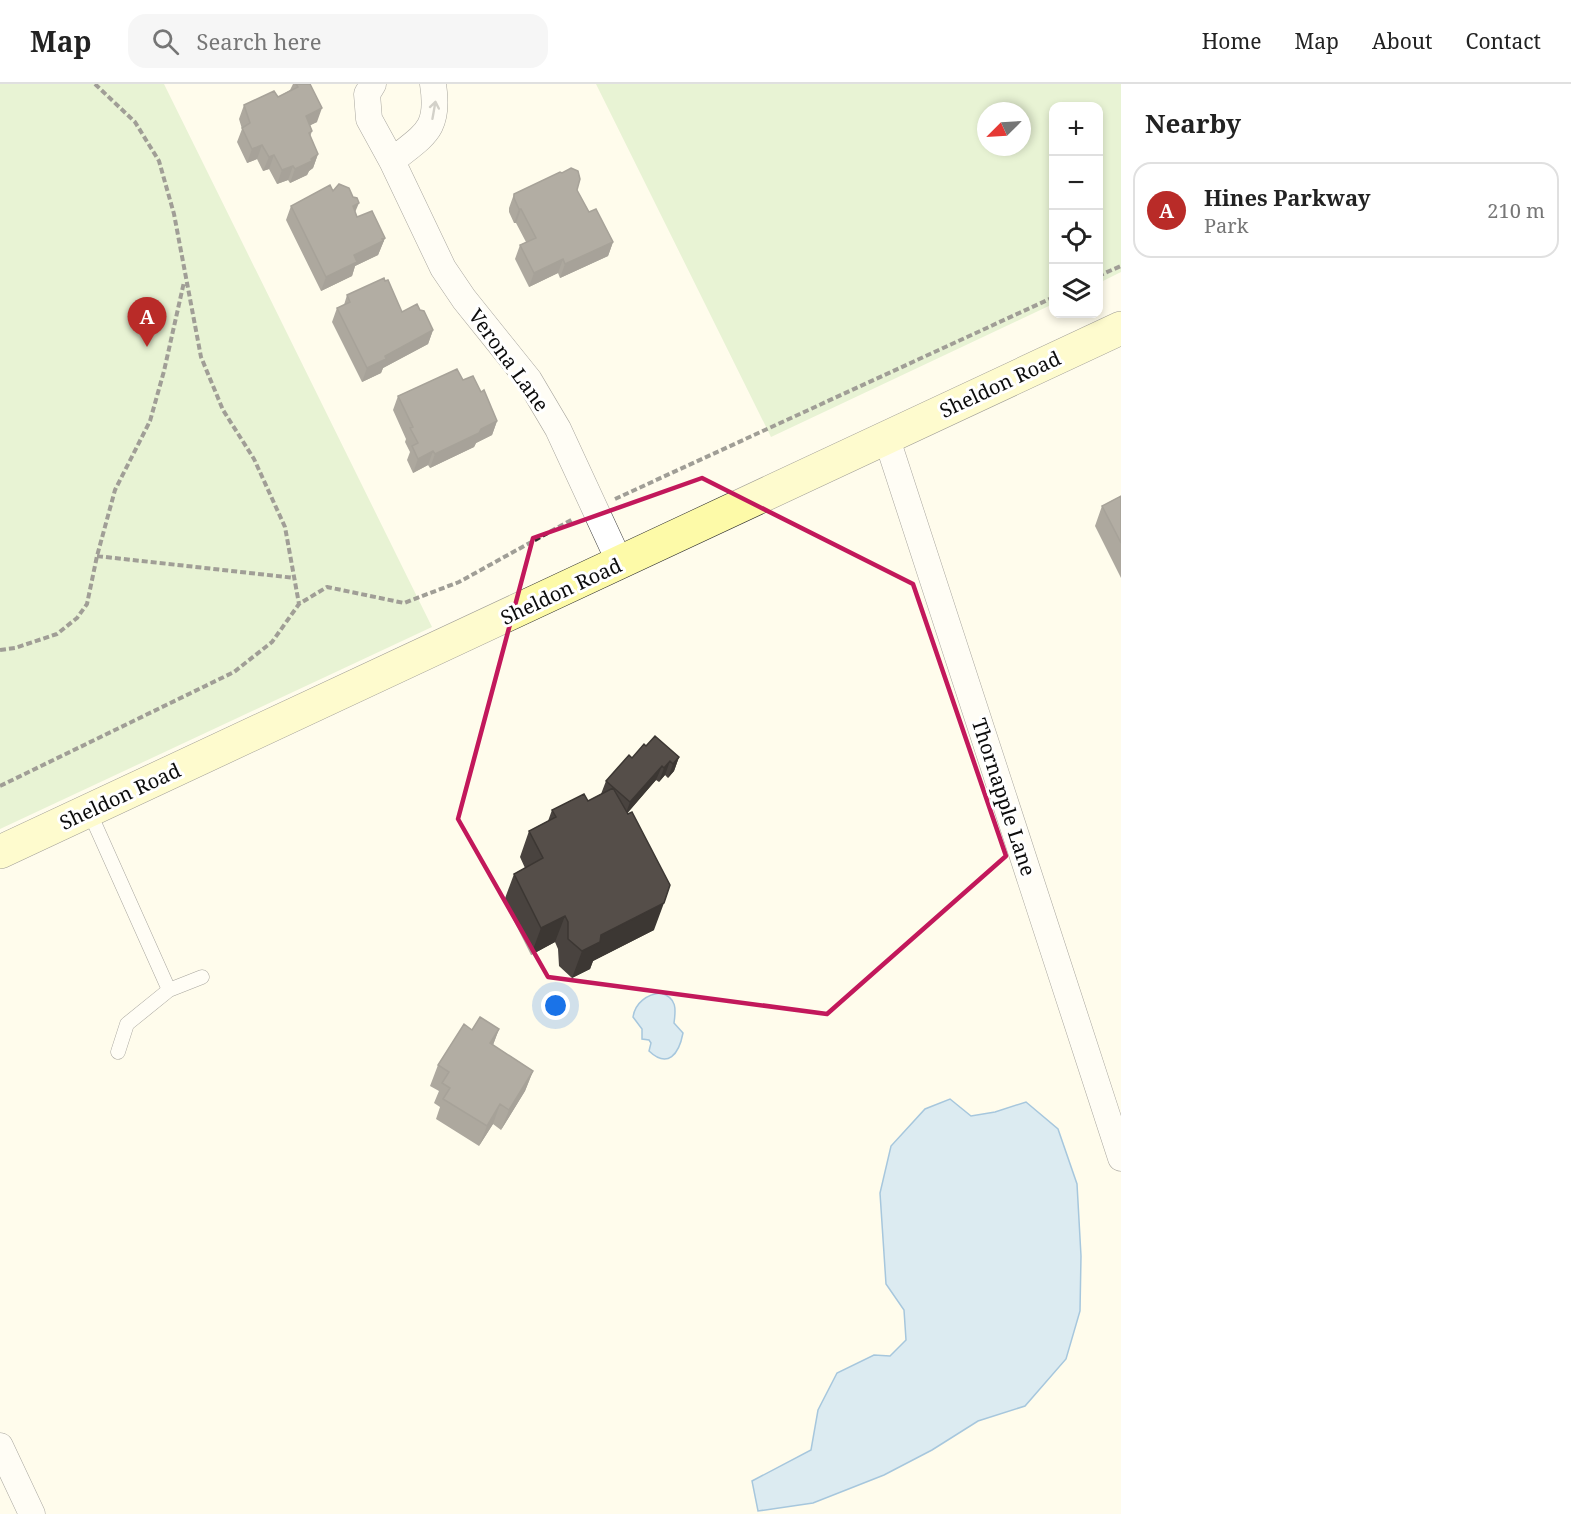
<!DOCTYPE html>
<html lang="en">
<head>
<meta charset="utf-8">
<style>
  body { margin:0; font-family:"Noto Serif",serif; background:#f6f6f6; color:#222 }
  .controls { position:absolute; right:18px; top:18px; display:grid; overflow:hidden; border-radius:12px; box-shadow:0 3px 9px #0003 }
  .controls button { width:54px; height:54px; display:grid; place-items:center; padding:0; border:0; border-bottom:2px solid #e0e0e0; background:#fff; color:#222; font:30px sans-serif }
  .compass { position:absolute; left:977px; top:18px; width:54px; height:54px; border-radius:50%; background:#fff; box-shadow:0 3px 9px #0003; rotate:246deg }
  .you { position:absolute; left:556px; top:922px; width:21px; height:21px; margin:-15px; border:4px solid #fff; border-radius:50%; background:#1a73e8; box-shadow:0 0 0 9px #1a73e833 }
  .badge { display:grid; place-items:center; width:39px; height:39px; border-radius:50%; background:#b92b28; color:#fff; font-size:20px; font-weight:700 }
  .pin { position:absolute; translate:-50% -50px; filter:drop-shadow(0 2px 3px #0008) }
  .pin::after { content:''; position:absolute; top:32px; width:21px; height:18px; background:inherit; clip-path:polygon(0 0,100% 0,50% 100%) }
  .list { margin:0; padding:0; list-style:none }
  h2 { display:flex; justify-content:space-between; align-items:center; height:78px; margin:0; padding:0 24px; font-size:26px }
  h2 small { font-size:20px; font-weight:400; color:#767676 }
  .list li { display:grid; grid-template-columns:39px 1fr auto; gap:18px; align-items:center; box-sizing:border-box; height:96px; margin:0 12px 12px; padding:0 12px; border:2px solid #e0e0e0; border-radius:18px }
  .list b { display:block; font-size:22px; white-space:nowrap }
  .list p { margin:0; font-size:20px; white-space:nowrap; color:#767676 }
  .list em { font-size:20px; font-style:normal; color:#767676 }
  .icon { flex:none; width:33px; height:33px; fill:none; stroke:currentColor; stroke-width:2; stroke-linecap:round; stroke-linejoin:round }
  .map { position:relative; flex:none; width:1121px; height:1430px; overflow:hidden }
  header { display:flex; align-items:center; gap:36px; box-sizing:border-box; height:84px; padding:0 30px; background:#fff; border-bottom:2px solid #e0e0e0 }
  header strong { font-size:28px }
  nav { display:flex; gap:33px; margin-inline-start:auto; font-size:21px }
  .search { width:420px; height:54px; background:#f6f6f6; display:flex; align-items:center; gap:15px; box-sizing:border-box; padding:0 21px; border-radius:18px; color:#767676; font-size:22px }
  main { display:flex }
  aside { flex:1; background:#fff }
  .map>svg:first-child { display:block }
  .green { fill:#cde8b7; fill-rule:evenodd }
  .water { fill:#b2d7f5; stroke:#3b87ca; stroke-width:1.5 }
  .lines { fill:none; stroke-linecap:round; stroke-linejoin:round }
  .lane-casing { stroke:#3f3f3f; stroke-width:15 }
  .street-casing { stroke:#3f3f3f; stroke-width:27 }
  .secondary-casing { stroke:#2e2e2e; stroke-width:34 }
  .path { stroke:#2e2e2e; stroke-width:4; stroke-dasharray:6 3; stroke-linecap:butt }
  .lane { stroke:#fff; stroke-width:14 }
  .street { stroke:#fff; stroke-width:26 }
  .secondary { stroke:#fdfaa8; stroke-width:33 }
  .wall { fill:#49433f }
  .shaded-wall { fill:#3c3733 }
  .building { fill:#554e49; stroke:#3c3733; stroke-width:1.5 }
  .oneway { stroke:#9e9e9e }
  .marked { fill:none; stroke:#c2185b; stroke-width:4.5; stroke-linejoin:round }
  .labels { text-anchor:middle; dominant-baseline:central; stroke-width:6; stroke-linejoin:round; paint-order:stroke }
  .street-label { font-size:20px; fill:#0c0c0c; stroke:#fff }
</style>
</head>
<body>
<header>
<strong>Map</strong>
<div class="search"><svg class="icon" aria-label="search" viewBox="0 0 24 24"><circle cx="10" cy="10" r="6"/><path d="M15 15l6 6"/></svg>Search here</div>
<nav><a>Home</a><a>Map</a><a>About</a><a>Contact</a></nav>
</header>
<main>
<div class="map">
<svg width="1121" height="1430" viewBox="0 0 1121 1430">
  <rect width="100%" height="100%" fill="#fffcec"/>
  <!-- green -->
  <path class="green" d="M0,0h164l268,543 -432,202z
    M596,0h525v188l-22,11 -1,-177h-44l-1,198 -282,133zM986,27h36v36h-36z"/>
  <!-- water -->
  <path class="water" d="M661,909c16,5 15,16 13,30l9,10c-4,21 -15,36 -34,18l2,-8 -2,-3 -7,-1v-10l-9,-12c2,-14 14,-23 28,-24z
    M950,1015l21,17 24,-4 31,-10 32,27 19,55 4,72 -1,55 -14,48 -41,47 -47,15 -46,29 -48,25 -71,28 -55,8 -6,-30 59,-31 7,-40 19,-37 37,-18 16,1 16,-16 -2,-30 -18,-26 -6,-91 11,-47 34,-37z"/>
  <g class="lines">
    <!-- lane casing -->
    <g class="lane-casing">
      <path id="lane" d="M89,727l80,179 33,-13
        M118,968l9,-28 42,-34"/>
    </g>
    <!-- street casing -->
    <g class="street-casing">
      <path id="street" d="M373,0l-6,10 2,25 23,42 51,107 21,31 65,81 29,49 62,134
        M392,77c33,-27 48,-31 41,-77
        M886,352l235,722
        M0,1362l32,68"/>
    </g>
    <!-- secondary casing -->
    <g class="secondary-casing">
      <path id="secondary" d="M0,768l1121,-524"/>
    </g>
    <!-- path -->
    <path class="path" d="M95,0l40,38 24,39 15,53 27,143 22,53 31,49 31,68 14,77
      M1098,192l23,-10
      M615,415l439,-202
      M97,472l198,22
      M0,566l15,-2 42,-14 20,-16 10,-14 10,-48 18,-66 35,-69 14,-50 20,-89
      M0,702l234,-114 38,-30 27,-38 28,-17 77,16 55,-21 114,-63"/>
    <!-- lane -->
    <use href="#lane" class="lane"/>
    <!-- street -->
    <use href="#street" class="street"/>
    <!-- secondary -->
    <use href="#secondary" class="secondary"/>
  </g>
  <!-- wall -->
  <path class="wall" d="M293,0h17l7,38 -7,3 2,6 -2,6 8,17 -5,14 -4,3 -2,4 -17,8 -2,-3 -11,4 -8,-15 -6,2 -6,-12 -10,4 -10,-21 5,-13 -3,-10 5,-14 34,-8 12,-7z
    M577,106l12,22 24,30 -5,14 -48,22 -2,-5 -29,14 -14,-28 5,-14 6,-3 -10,-19h-2l-5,-11v-4l5,-14z
    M333,107l22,21 2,5 28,21 -7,17 -23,11 -3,10 -31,15 -35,-71 5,-14z
    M347,211l55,17 18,-2 13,20 -5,14 -45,24 -2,5 -19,9 -30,-60 5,-14 7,-3z
    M463,296l18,12 16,29 -5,14 -16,8 -2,4 -44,21 -2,-3 -15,8 -6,-13 3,-8 -5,-10 1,-3 -13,-29 5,-14z
    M1121,412v82l-26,-52 7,-20z
    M646,662l33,11 -5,14 -6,7 -3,-3 -6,7 -3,-2 -29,33 27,117 -61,31 -3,8 -18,9 -13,-12 -1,-17 -3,-7 -24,13 -27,-54 10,-27 11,-6 -5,-11 9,-26 19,-10 4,-11 36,-9 13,-7 5,-13z
    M499,945l-6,16 40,26 -8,20 -24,39 -8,-6 -14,22 -43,-27 4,-12 -6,-4 5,-12 -9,-5 8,-21 34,-35z"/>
  <!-- shaded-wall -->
  <path class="shaded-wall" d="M322,24l-5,14 -16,8 5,-14z
    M262,61l-5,14 -10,4 5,-14z
    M318,70l-5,14 -4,3 -2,4 -17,8 5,-14 16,-10z
    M274,71l-5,14 -6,2 6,-14z
    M293,82l-5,14 -11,4 5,-14z
    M359,119l-6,14v-11z
    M519,125h2l-5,14h-2z
    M385,154l-7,17 -23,11 -3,10 -31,15 5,-14 28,-22z
    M613,158l-5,14 -48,22 5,-14z
    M563,175l-5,14 -29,14 5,-14z
    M433,246l-5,14 -45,24 -2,5 -19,9 5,-14 18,-12z
    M497,337l-5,14 -16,8 -2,4 -44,21 5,-14 46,-25z
    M433,367l-5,14 -15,8 5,-14z
    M679,673l-5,14 -6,7 5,-14z
    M670,677l-5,14 -6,7 5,-14z
    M662,682l-6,14 -31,36 5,-14z
    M664,819l-10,27 -61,31 -3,8 -18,9 10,-27 19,-16z
    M565,832l-10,26 -24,13 10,-27z
    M499,945l-8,21 -1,-7z
    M533,987l-8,20 -24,39 8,-20z
    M500,1020l-7,20 -14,22 8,-20z"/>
  <!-- building -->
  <path class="building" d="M296,0h14l12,24 -16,8 6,15 -3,2 9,21 -7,5 1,2 -17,8 -2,-3 -11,4 -8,-15 -5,2 -7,-12 -10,4 -10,-21 8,-5 -6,-18 30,-14 4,6 20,-10z
    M571,84l7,3 2,8 -3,11 12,22 7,-3 17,33 -48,22 -2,-5 -29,14 -14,-28 16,-7 -15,-29h-2l-5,-11v-4l46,-22 2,1z
    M339,100l10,4 4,9 4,1 2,5 -6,3 4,11 15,-6 13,27 -3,1 1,2 -29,14 3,7 -31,15 -35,-71 39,-21 3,6z
    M384,194l1,3 3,-1 14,32 15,-8 3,6 4,1 9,19 -48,26 1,3 -19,9 -30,-60 13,-6 -3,-7z
    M457,285l6,11 10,-4 8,16 3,-2 13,31 -16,8 -2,4 -44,21 -2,-3 -15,8 -6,-13 6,-3 -8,-15 3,-1 -15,-31z
    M1121,412v47l-19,-37z
    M655,652l24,21 -6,7 -3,-3 -6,7 -2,-2 -32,36 -24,-21 23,-26 3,3 12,-14 2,2z
    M613,704l15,26 4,-2 38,73 -6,18 -63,32 -1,7 -18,9 -14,-12v-17l-3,-6 -24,12 -27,-54 29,-16 -14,-27 27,-14 -4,-7 32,-16 4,7z
    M480,933l19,12 -9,14 43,28 -24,39 -9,-6 -13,22 -44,-27 7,-11 -8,-5 7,-11 -11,-7 26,-41 8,6z"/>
  <!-- one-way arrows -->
  <defs><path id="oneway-shaft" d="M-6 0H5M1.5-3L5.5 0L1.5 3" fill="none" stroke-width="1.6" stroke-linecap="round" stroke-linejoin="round" transform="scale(1.5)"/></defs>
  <use class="oneway" href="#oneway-shaft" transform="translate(434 26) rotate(-80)"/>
  <!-- marked area -->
  <path d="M0 0H1121V1430H0ZM702,394l211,106 93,272 -179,158 -279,-37 -90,-158 75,-281z" fill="#fffcec" fill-opacity=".55" fill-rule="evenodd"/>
  <path class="marked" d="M702,394l211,106 93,272 -179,158 -279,-37 -90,-158 75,-281z"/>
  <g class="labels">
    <!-- street labels -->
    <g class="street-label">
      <text transform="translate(509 276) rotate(54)">Verona Lane</text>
      <text transform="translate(1000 300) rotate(-25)">Sheldon Road</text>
      <text transform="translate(561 507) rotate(-25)">Sheldon Road</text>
      <text transform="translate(120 712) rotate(-25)">Sheldon Road</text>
      <text transform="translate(1004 713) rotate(72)">Thornapple Lane</text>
    </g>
  </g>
</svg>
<div class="controls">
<button>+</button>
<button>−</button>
<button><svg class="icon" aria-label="locate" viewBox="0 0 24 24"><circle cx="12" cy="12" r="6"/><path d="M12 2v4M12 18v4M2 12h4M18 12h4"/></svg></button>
<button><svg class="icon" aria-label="layers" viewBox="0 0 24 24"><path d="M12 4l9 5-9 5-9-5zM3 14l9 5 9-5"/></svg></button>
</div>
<svg class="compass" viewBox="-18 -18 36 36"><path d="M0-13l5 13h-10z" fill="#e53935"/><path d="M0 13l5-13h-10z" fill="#767676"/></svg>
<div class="you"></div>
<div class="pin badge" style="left:147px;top:263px">A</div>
</div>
<aside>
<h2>Nearby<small></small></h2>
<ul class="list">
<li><span class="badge">A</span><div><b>Hines Parkway</b><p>Park</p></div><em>210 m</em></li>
</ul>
</aside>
</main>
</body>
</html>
